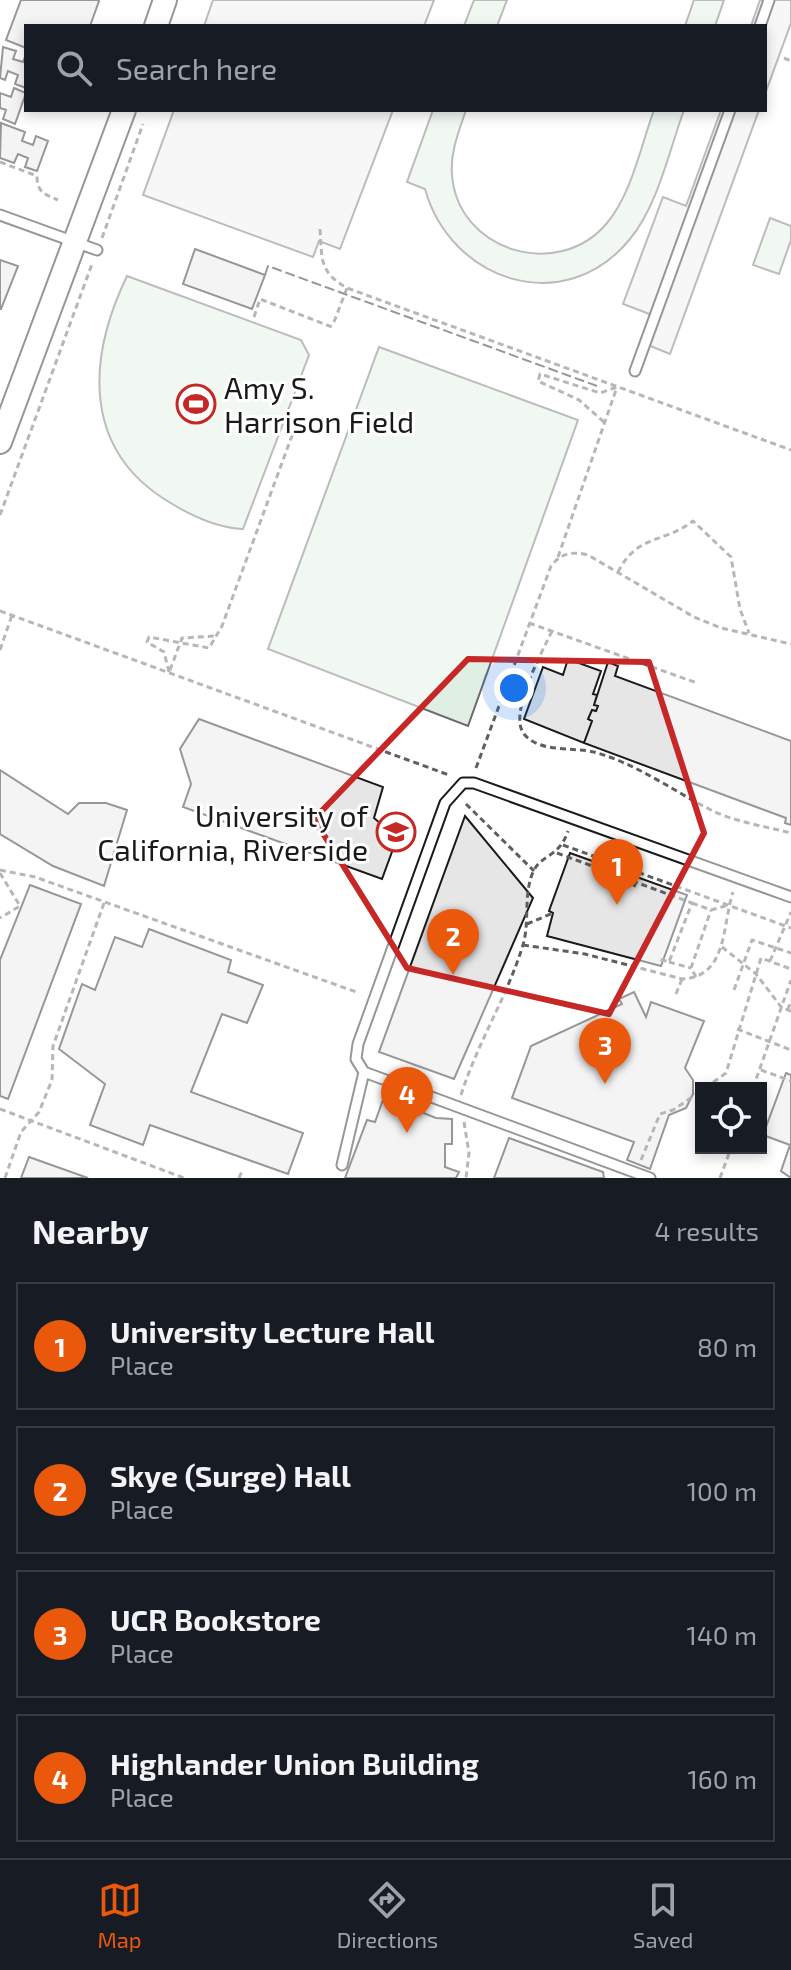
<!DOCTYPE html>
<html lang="en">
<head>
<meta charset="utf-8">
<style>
  body { margin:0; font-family:"Exo 2",sans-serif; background:#242831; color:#f1f3f6 }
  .controls { position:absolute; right:24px; bottom:24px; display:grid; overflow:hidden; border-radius:0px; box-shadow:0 4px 12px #0003 }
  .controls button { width:72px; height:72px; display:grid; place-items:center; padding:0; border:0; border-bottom:2px solid #363941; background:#171b24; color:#f1f3f6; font:40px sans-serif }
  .you { position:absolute; left:514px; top:688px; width:28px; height:28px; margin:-20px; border:6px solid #fff; border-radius:50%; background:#1a73e8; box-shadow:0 0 0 12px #1a73e833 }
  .badge { display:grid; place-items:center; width:52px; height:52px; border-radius:50%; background:#ea580c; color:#fff; font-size:26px; font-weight:700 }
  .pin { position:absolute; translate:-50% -66px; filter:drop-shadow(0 2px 4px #0008) }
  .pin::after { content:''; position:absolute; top:42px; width:28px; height:24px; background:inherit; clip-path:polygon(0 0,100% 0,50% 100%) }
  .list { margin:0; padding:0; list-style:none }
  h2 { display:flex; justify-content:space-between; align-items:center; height:104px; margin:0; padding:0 32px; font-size:34px }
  h2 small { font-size:26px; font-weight:400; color:#9ea1a6 }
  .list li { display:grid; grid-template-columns:52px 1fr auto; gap:24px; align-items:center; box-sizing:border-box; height:128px; margin:0 16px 16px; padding:0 16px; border:2px solid #363941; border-radius:0px }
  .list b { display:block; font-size:30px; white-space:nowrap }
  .list p { margin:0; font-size:26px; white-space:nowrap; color:#9ea1a6 }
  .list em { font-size:26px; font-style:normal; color:#9ea1a6 }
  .icon { flex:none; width:44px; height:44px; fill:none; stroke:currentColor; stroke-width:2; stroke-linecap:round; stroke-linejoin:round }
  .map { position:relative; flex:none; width:791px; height:1178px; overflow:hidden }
  .search { position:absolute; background:#171b24; box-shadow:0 4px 12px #0003; left:24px; right:24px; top:24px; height:88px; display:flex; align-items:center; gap:20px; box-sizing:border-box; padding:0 28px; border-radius:0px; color:#9ea1a6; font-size:30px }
  .sheet { height:680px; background:#171b24 }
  nav { display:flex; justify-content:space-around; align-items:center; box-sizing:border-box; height:112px; border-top:2px solid #363941; background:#171b24; font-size:22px; color:#9ea1a6 }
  nav a { display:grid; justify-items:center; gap:4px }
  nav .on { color:#ea580c }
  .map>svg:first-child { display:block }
  .green { fill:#e0efe3; stroke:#6a6a6a; stroke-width:2 }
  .parking { fill:#ededed; stroke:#6a6a6a; stroke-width:2 }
  .building { fill:#e6e6e6; stroke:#1a1a1a; stroke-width:2 }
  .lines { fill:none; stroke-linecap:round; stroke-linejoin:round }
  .service-casing { stroke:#1a1a1a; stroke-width:13 }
  .tertiary-casing { stroke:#1a1a1a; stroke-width:26 }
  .path { stroke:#5f5f5f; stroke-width:3; stroke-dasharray:6 4; stroke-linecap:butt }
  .service { stroke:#fff; stroke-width:9 }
  .tertiary { stroke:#fff; stroke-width:22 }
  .fence { stroke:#1a1a1a; stroke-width:2; stroke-dasharray:10 4; stroke-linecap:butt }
  .marked { fill:none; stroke:#c62828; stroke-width:6; stroke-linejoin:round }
  .labels { text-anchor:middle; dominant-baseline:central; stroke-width:6; stroke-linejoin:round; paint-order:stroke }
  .poi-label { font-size:30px; fill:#1a1a1a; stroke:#fff; text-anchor:start }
</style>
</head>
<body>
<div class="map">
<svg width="791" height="1178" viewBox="0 0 791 1178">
  <rect width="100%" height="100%" fill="#fff"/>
  <!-- green -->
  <path class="green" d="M474,0h33l-10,26h-33z
    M694,0h30l-9,26h-30z
    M433,110h33c-7,21 -16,42 -14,65 6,77 107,106 155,48 25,-30 34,-78 47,-113h30c-15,41 -26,95 -54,129 -65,80 -179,43 -205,-50l-18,-7z
    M770,218l21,8v14l-12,34 -26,-9z
    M127,276l174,64 8,15 -66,174c-26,-1 -53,-14 -74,-27 -88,-53 -81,-145 -42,-226z
    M379,347l199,73 -110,306 -200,-77z"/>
  <!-- parking -->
  <path class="parking" d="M213,0h221l-10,26h-220z
    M760,0h31v23l-26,71v-68h-14z
    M174,110h219l-53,139 -21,-8 -6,16 -170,-62z
    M721,110h38l-89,244 -22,-9 4,-30 -29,-11 40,-107 23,9z"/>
  <!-- building -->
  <path class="building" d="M21,0h76l2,1 -9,25h-64v22l-20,-8z
    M3,47l13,4 -3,8 10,3 3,-7v33l-11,-4 3,-9 -10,-4 -3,9 -5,-2z
    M14,88l12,5 -11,31 -12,-5 3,-9 -6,-2v-15l11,4z
    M1,123l24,9 -3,9 11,4 3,-9 12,5 -11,30 -12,-4 3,-9 -10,-4 -4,9 -14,-5z
    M195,249l70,26 -13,34 -69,-25z
    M0,260l18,6 -17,43h-1z
    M568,659l33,12 -8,23 4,1 -3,10 4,1 -2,5 -4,-1 -4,9 4,2 -8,22 -60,-24 19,-52 20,8z
    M608,662l10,4 -3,10 176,65v84l-6,-2 1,-5 -202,-75 8,-22 -4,-2 4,-9 4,1 2,-5 -4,-1z
    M199,719l184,68 -9,31 23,20 -15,41 -199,-72 8,-23 -11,-35z
    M0,770l68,44 11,-11h27l21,7 -23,76 -51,-20 -53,-32z
    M465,816l68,82 -79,181 -75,-27z
    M570,853l117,42 -26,71 -114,-30 6,-23 -4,-2z
    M30,885l51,19 -73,195 -8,-3v-136z
    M149,929l82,31 -3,12 35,13 -16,38 -25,-9 -31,78 112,41 -15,41 -138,-49 -7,20 -53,-20 15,-41 -46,-35 23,-65 13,6 20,-53 27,10z
    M634,992l12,25 5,-15 53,19 -19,47 8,12v14l-7,14 -17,7 -19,54 -23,-9 7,-18 -122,-44 19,-52 91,-42 -3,-5z
    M786,1073l5,2v103l-10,-7 9,-26 -27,-10z
    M384,1097l52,21 16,1v25h-7v23l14,5 -3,6h-111l22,-58 8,2z
    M509,1138l94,34 1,6h-110z
    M29,1157l59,21h-67z"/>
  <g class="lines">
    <!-- service casing -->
    <g class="service-casing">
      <path id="service" d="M760,26l9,-26
        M0,215l97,35
        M635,371l95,-261
        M342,1165l22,-93
        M650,1178l-286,-106 -8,-13 2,-15 87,-241 18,-20h11l317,114"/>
    </g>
    <!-- tertiary casing -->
    <g class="tertiary-casing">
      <path id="tertiary" d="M156,26l9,-26
        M0,442l124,-332"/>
    </g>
    <!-- path -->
    <path class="path" d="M784,58l7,3
      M0,162l37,14c0,16 7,18 21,24
      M320,229c2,30 -1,43 27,59l444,162
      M102,238l41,-114
      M254,317l6,-18 72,28
      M334,322l13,-34
      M604,422l-25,-22 -41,-19 2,-7 60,19 17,-6
      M0,515l92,-251
      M558,557l59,-170
      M618,572c19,-38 47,-29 75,-51l38,36 9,52 9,24
      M0,611l449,164
      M529,623l168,60
      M552,631c-10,21 -44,83 -28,103 15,19 50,13 70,18 41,11 78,38 115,57 25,13 55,17 82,24
      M0,650l12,-35
      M170,670l12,-32 33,-2
      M169,672l-5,-20 -17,-10 2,-5 60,11 13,-22 75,-204
      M476,768l75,-202c10,-13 21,-15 37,-11l106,62 27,11 70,16
      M466,804l68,67
      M563,845l228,83
      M557,853l135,50 -23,59 -11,-3
      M0,870l35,7 324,116
      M0,873l20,33 -20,12
      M634,887l5,-14
      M692,903l19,7 18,-5
      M527,924l26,-11
      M523,945l62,9 97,25c46,-2 40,-54 51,-87
      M722,947l34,27 26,34 9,3
      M770,961l21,-49
      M669,962l22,6
      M696,977l-5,-9 20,-58
      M734,990l18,-50 39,13
      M676,994l6,-15
      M788,1010l3,-10
      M737,1029l54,21
      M761,1070l30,11
      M705,1088l21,-15 35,-115 30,11
      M753,1088l38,-108
      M461,1095c16,-51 46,-98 62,-150 7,-24 0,-49 10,-73 8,-18 26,-14 35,-41
      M0,1109l184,69
      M464,1122l5,31 -3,25
      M641,1160l19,-46 13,-4 28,-19
      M5,1178l16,-46 18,-20 13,-32 1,-34 51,-143
      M239,1178l3,-7
      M720,1178l11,-30"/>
    <!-- service -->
    <use href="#service" class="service"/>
    <!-- tertiary -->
    <use href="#tertiary" class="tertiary"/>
    <!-- fence -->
    <path class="fence" d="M265,275l3,-9 329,120"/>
  </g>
  <!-- marked area -->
  <path d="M0 0H791V1178H0ZM468,659l181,3 55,171 -95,181 -202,-46 -93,-149z" fill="#fff" fill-opacity=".55" fill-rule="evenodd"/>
  <path class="marked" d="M468,659l181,3 55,171 -95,181 -202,-46 -93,-149z"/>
  <!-- icons -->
  <defs>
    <g id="stadium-ring" transform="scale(2)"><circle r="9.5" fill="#fff" stroke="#c62828" stroke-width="1.5"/><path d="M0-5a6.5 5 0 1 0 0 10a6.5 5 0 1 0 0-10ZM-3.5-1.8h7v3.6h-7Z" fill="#c62828"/></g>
    <g id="university-ring" transform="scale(2)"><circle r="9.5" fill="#fff" stroke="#c62828" stroke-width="1.5"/><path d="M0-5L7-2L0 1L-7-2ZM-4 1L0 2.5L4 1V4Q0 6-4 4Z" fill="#c62828"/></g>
  </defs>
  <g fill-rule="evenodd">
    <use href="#stadium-ring" x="196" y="404"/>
    <use href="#university-ring" x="396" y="832"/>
  </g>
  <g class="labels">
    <!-- poi labels -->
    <g class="poi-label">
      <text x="224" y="387">Amy S.<tspan x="224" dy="34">Harrison Field</tspan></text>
      <text x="368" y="815" text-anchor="end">University of<tspan x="368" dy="34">California, Riverside</tspan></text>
    </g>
  </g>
</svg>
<div class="controls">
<button><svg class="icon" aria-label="locate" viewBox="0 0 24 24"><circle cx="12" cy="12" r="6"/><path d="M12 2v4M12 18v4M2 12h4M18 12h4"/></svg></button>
</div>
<div class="you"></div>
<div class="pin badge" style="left:617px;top:905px">1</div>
<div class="pin badge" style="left:453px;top:975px">2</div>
<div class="pin badge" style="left:605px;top:1084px">3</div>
<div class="pin badge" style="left:407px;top:1133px">4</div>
<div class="search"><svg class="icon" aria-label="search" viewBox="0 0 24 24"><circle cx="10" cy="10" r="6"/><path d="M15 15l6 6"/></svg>Search here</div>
</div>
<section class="sheet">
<h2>Nearby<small>4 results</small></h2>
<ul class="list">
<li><span class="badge">1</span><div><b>University Lecture Hall</b><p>Place</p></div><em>80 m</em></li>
<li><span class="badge">2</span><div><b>Skye (Surge) Hall</b><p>Place</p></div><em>100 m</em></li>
<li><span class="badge">3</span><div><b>UCR Bookstore</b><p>Place</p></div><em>140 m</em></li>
<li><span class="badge">4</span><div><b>Highlander Union Building</b><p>Place</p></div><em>160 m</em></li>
</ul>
</section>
<nav>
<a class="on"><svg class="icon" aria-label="map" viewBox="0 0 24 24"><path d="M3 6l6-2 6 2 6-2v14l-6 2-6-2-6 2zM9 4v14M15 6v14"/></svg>Map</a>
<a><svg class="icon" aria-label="directions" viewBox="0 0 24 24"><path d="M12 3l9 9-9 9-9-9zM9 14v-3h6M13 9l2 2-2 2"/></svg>Directions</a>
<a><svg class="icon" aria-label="saved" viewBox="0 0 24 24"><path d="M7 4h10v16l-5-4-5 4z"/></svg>Saved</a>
</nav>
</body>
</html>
